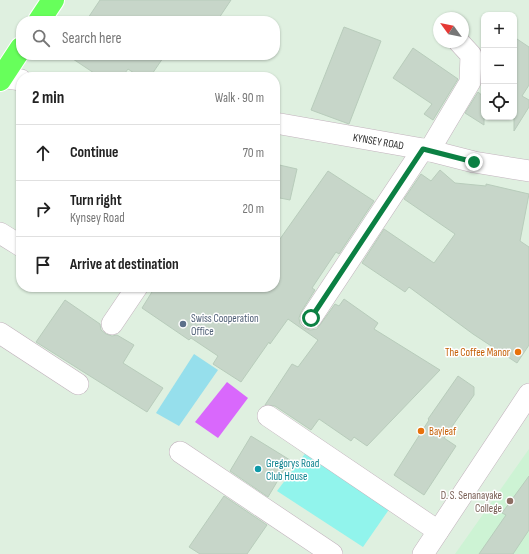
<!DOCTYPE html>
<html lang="en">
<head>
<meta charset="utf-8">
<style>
  body { margin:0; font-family:"Sofia Sans Condensed",sans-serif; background:#f2f2f2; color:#222 }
  .controls { position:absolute; right:12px; top:12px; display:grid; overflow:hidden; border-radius:8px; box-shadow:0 1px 3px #0004 }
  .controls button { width:36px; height:36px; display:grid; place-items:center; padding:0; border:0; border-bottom:1px solid #e0e0e0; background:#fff; color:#222; font:20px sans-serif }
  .compass { position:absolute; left:433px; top:12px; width:36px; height:36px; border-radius:50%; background:#fff; box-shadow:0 1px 3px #0004; rotate:303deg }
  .stop { position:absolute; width:12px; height:12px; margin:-9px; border:3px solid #0b8043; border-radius:50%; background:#fff }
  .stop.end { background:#0b8043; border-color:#fff; box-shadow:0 1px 4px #0008 }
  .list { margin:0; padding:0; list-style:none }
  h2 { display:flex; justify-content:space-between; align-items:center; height:52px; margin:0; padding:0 16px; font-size:17px }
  h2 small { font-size:13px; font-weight:400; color:#767676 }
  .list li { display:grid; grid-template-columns:26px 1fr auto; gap:12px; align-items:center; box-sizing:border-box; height:56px; padding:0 16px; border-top:1px solid #e0e0e0 }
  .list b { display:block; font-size:15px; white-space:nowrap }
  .list p { margin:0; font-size:13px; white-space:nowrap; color:#767676 }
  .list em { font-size:13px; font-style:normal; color:#767676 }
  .icon { flex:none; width:22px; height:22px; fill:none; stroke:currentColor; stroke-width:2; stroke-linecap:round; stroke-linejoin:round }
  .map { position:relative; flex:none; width:529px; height:554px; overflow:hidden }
  .search { position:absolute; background:#fff; box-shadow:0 1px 3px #0004; left:16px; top:16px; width:264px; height:44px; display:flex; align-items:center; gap:10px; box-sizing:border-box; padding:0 14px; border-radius:16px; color:#767676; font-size:15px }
  .panel { position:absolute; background:#fff; box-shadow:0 1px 3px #0004; left:16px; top:72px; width:264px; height:220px; border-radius:16px }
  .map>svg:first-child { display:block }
  .education { fill:#cdf3d4 }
  .green { fill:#96dfec }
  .pitch { fill:#91f4ec }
  .water { fill:#d968fc }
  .building { fill:#c7d6c9; stroke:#b8ccbb }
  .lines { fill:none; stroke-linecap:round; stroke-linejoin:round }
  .minor-casing { stroke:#c2b3bd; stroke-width:22 }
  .highway-casing { stroke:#fff; stroke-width:24 }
  .minor { stroke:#fff; stroke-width:21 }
  .highway { stroke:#67ff5b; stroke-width:22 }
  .route { stroke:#0b8043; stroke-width:5 }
  .service-dot { fill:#5c6f8a; stroke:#fff; stroke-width:1.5 }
  .food-dot { fill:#e8710a; stroke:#fff; stroke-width:1.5 }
  .culture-dot { fill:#0f9aa8; stroke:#fff; stroke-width:1.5 }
  .education-dot { fill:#8d6e63; stroke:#fff; stroke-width:1.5 }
  .labels { text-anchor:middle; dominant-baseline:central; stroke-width:3; stroke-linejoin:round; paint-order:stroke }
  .street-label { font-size:11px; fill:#2e2e2e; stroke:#fff }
  .service-label { font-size:11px; fill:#4e5e75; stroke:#fff; text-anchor:start }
  .food-label { font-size:11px; fill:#c56008; stroke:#fff; text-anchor:end }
  .culture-label { font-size:11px; fill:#0d838f; stroke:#fff; text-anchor:start }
  .education-label { font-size:11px; fill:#785e54; stroke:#fff; text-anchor:end }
</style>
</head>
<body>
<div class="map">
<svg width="529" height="554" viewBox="0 0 529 554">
  <rect width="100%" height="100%" fill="#dff0e0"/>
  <!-- education -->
  <path class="education" d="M529,449v105h-74z"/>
  <!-- green -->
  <path class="green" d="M194,354l24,16 -39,56 -23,-13z"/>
  <!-- pitch -->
  <path class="pitch" d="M307,451l83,57 -27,39 -86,-56z"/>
  <!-- water -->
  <path class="water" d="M227,382l21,16 -30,40 -23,-16z"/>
  <!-- building -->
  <path class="building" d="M100,0h131l-14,21h-131z
    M344,27l37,14 -32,83 -38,-14z
    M514,37l15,10v38l-7,11 7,4v7l-15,24z
    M413,48l45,31 -25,41 -9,-6 8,-10 -39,-26z
    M67,55h98l-15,22h-10l-12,-8 -6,8h-22z
    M478,92l6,5v28l-19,-12z
    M275,164l22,5 -7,31 -15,-3z
    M440,170l15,13 31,3v-2l43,10 -9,47 9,6v98l-12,18 -44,-29 -64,-47 -4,5 -43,-29 22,-34 50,34 21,-29 -51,-35 17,-25 10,7z
    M328,171l46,30 -35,53 -3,-2 -24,36 3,2 -14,22 -2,6 1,6 4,4 6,2 7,-1 18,-25 4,2 5,-7 34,24 -4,6 66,41 -73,76 -13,-9 -3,4 -32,-22 -8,11 -36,-24 -10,-1 27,-41 6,3 20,-27 -30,-21 -18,25 -1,-2 -28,40 -28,-18 5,-8 -27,-18 -2,2 -47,-32 13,-21h120v-41z
    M65,300l35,24 1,6 5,4 6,2 5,-1 17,10 -11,18 40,25 -16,24 -111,-70z
    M458,376l16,11v8l-30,43 12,8 -32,49 -30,-20 35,-55 -1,-1z
    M251,436l39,24 -22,37 -38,-26z
    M529,476v54l-16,24h-34l27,-39 -4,-2z
    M224,496l43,29 -20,29h-47l-11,-7z"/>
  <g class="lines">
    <!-- minor casing -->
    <g class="minor-casing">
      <g id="minor">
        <path d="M0,77l21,3"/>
        <path id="s1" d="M275,123l148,26 51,13 55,9"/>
        <path d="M429,151l41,-69 1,-27 -12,-13"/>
        <path d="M0,233l21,13"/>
        <path d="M311,318l112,-169"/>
        <path d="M112,324l25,-37"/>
        <path d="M0,333l78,51"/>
        <path d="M268,416l170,115"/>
        <path d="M180,452l152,102"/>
        <path d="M423,554l106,-160"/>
      </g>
    </g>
    <!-- highway casing -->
    <g class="highway-casing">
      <path id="highway" d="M39,21l14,-21
        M0,80l21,-32"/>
    </g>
    <!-- minor -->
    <use href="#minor" class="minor"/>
    <!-- highway -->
    <use href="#highway" class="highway"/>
  </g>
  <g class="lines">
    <!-- route -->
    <path class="route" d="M311,318l112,-169 51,13"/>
  </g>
  <!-- markers -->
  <circle class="service-dot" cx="183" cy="324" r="4"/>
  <g class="food-dot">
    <circle cx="518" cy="352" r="4"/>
    <circle cx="421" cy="431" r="4"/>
  </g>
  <circle class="culture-dot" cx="258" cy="469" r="4"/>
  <circle class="education-dot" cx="510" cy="501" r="4"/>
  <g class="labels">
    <!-- street labels -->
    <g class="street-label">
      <text stroke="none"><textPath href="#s1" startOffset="105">KYNSEY ROAD</textPath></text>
    </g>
    <!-- service labels -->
    <g class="service-label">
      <text x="191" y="318">Swiss Cooperation<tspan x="191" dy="13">Office</tspan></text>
    </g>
    <!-- food labels -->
    <g class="food-label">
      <text x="510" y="352">The Coffee Manor</text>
      <text x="429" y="431" text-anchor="start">Bayleaf</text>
    </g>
    <!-- culture labels -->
    <g class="culture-label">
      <text x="266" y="463">Gregorys Road<tspan x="266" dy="13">Club House</tspan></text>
    </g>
    <!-- education labels -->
    <g class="education-label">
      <text x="502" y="495">D. S. Senanayake<tspan x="502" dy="13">College</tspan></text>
    </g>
  </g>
</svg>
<div class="controls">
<button>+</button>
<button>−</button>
<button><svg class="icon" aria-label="locate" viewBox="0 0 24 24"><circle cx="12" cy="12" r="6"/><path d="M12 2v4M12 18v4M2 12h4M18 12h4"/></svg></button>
</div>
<svg class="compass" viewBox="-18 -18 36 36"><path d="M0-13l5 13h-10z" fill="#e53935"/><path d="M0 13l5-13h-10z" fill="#767676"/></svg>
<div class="stop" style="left:311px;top:318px"></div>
<div class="stop end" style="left:474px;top:162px"></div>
<div class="search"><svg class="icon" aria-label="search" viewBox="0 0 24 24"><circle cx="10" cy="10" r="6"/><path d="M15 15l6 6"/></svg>Search here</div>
<section class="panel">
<h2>2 min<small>Walk · 90 m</small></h2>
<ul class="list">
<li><svg class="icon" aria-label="ahead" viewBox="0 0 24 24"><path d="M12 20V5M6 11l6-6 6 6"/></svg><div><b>Continue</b></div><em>70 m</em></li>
<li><svg class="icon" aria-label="right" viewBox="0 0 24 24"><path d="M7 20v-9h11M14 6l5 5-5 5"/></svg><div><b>Turn right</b><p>Kynsey Road</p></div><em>20 m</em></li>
<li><svg class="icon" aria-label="arrive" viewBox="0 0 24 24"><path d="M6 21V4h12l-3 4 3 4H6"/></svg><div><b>Arrive at destination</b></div></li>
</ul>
</section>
</div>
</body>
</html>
